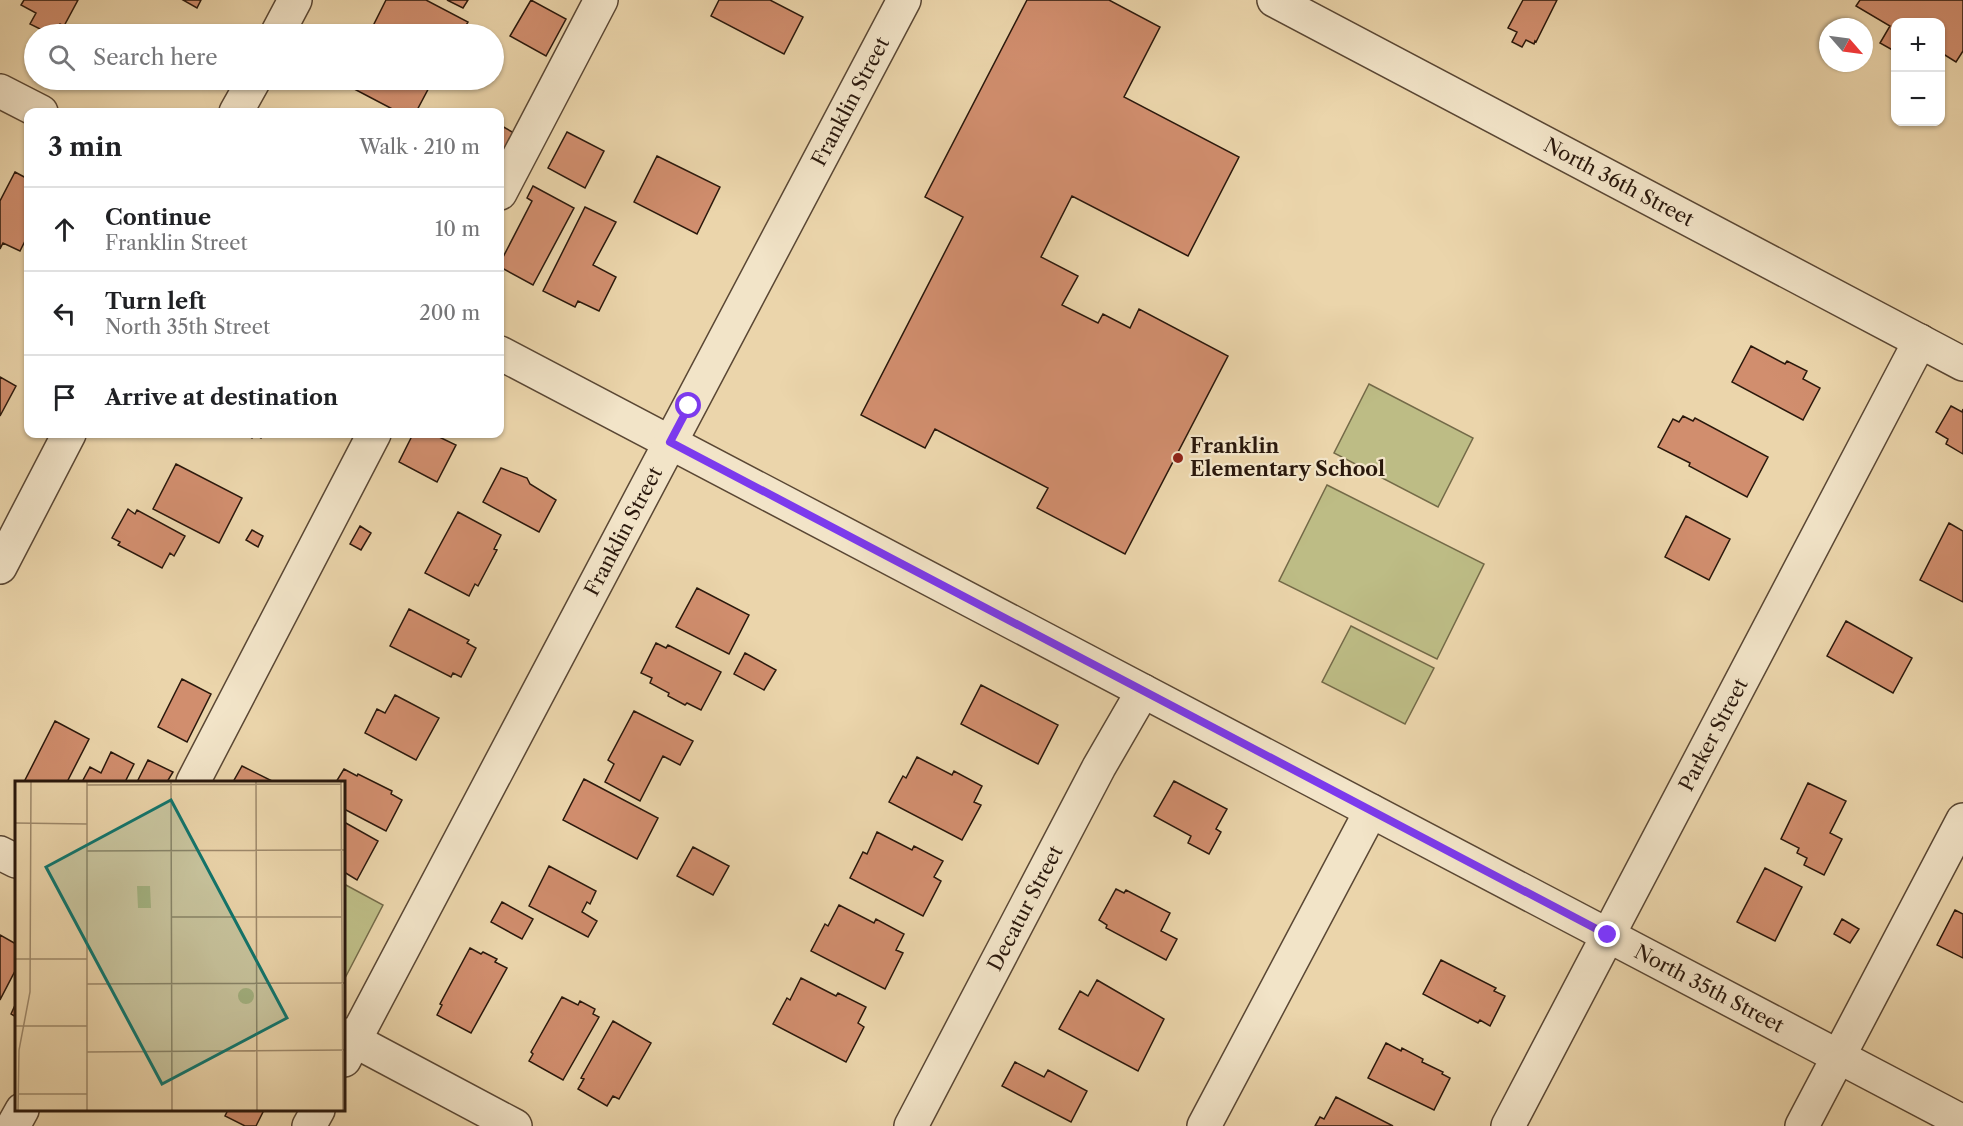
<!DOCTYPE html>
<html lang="en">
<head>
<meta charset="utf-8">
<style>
  body { margin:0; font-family:"Libre Caslon Text",serif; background:#f2f2f2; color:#202124 }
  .controls { position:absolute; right:18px; top:18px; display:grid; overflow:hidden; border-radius:12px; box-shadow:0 2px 4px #0004 }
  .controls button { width:54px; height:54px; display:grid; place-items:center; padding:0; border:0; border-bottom:2px solid #e0e0e0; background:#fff; color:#202124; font:30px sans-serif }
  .compass { position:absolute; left:1819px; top:18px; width:54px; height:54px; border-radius:50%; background:#fff; box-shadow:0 2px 4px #0004; rotate:118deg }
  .stop { position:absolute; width:18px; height:18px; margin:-14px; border:4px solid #7c3aed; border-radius:50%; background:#fff }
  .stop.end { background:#7c3aed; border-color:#fff; box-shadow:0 2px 6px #0008 }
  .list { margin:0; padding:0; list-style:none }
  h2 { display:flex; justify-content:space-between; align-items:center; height:78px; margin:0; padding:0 24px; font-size:26px }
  h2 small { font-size:20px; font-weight:400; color:#757577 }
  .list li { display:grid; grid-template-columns:39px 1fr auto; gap:18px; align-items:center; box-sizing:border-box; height:84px; padding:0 24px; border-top:2px solid #e0e0e0 }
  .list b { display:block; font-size:22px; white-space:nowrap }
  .list p { margin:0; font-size:20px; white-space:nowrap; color:#757577 }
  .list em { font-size:20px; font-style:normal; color:#757577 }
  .icon { flex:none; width:33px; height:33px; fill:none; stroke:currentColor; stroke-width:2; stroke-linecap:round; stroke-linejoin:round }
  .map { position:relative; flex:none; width:1963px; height:1126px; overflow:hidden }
  .search { position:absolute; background:#fff; box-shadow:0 2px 4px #0004; left:24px; top:24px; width:480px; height:66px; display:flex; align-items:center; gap:15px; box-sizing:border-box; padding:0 21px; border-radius:33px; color:#757577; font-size:22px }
  .panel { position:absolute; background:#fff; box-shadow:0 2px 4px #0004; left:24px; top:108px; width:480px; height:330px; border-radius:12px }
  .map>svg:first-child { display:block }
  .green { fill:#bdbc85; stroke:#746a48; stroke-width:1.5 }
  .building { fill:#d18e6e; stroke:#2a180c; stroke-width:1.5 }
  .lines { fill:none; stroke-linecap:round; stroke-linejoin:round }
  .minor-casing { stroke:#5a4734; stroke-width:36 }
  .minor { stroke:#f2e4c8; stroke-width:33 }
  .route { stroke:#7c3aed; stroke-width:8 }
  .poi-dot { fill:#8f2418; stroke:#f2e4c8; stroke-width:2 }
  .labels { text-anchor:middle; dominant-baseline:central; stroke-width:4.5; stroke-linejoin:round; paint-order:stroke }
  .street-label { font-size:20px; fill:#2a180c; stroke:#f2e4c8 }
  .poi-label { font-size:20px; font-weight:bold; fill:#2a180c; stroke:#f2e4c8; text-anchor:start }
  .inset-road { fill:none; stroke:#9e896b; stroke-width:1.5 }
  .view { fill:#0f766e; fill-opacity:0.15; stroke:#0f766e; stroke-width:3 }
  .inset-edge { fill:none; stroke:#2a180c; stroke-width:3 }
</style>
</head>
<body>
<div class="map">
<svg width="1963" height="1126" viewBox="0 0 1963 1126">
  <rect width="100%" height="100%" fill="#ebd5ab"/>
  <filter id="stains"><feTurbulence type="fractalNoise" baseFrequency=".00333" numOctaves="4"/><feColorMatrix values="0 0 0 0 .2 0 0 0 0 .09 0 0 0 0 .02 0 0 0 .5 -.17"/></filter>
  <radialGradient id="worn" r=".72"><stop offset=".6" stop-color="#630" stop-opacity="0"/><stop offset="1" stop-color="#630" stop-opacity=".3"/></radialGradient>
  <!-- green -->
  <path class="green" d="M1369,384l104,54 -35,69 -104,-54z
    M1327,485l157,79 -47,95 -158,-78z
    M1351,626l83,42 -29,56 -83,-42z
    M344,884l39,21 -39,75z"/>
  <!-- building -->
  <path class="building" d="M24,0h54l-14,26 -4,-2 -6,10h-4l-20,-10 6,-11 -15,-8z
    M183,0h18l-4,8z
    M386,0h40l42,22 -7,12h-71l-17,-8z
    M447,0h21l-5,8z
    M531,0l35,19 -20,37 -36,-20z
    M719,0h51l33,17 -19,37 -73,-38z
    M1027,0h82l51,27 -36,70 115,60 -51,99 -116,-60 -31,61 37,19 -16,29 36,18 5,-9 27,14 9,-19 89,47 -103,198 -88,-46 11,-20 -113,-59 -10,19 -64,-33 102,-198 -38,-20z
    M1523,0h34l-21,42 -1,-1 -1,3 -8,-4 -4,7 -10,-5 5,-10 -9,-4z
    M1860,0h103v51l-7,11 -16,-10v-30h-44v30l-16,-9 10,-17 -34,-20z
    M339,81v-1h94l-17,32h-18z
    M500,125l14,8 -14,28z
    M567,132l37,19 -19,37 -37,-20z
    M657,156l63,31 -23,47 -63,-32z
    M15,172l13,7v56l-8,16 -17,-8 -3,6v-48z
    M533,186l41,22 -41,77 -33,-18v-4l32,-62 -5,-3z
    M585,207l31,15 -23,43 23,12 -17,34 -21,-10 -3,6 -32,-16z
    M1751,346l34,18 2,-3 20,10 -4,8 17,9 -17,32 -71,-38z
    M0,377l16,9 -16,30z
    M1951,406l11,6 1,-3v45l-17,-10 2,-5 -12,-7z
    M1683,416l10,5 2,-3 73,39 -21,40 -58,-31 1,-3 -32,-16 15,-28 6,3z
    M245,434h19l-3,4 -7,-4 -2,4z
    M413,434h20l23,11 -19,37 -38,-20z
    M176,464l66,34 -23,45 -66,-34z
    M501,468l26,10 3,6 26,16 -17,32 -56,-30z
    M128,509l7,5 2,-4 48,26 -11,20 -4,-3 -8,15 -44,-23 2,-3 -8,-4z
    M458,512l43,23 -7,14 3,1 -19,36 -3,-2 -6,12 -44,-23z
    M1686,516l44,23 -21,41 -44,-23z
    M1949,523l14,8v71l-43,-22z
    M360,526l11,7 -10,17 -11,-6z
    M252,530l11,6 -5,11 -12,-7z
    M697,588l52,27 -20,39 -53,-27z
    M409,609l60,31 -2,3 9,5 -15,29 -8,-4 -2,4 -61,-31z
    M1846,621l66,37 -19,35 -66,-37z
    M656,643l10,5 2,-3 53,27 -20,38 -14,-7 -2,2 -17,-9 1,-3 -19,-10 2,-5 -11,-5z
    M745,653l31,17 -12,20 -30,-16z
    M182,679l29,15 -24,48 -29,-15z
    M981,685l77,40 -20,39 -77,-40z
    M395,695l44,23 -23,42 -51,-27 12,-24 8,4z
    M634,711l59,30 -13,24 -17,-9 -23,45 -35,-19 9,-18 -6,-4z
    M55,721l34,18 -22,43h-43z
    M111,752l23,12 -9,18h-43l8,-15 11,6z
    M917,757l35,18 2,-4 28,15 -8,16 7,3 -19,35 -73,-38 14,-26 3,2z
    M148,760l25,12 -6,10h-30z
    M242,766l32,16h-41z
    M344,769l13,7 1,-2 34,17 -1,3 11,6 -16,31 -42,-22v-27h-8z
    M584,779l74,39 -21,41 -74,-39z
    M1174,781l53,28 -11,20 5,3 -12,22 -21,-11 3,-7 -37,-20z
    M1808,783l38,18 -16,32 12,6 -18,36 -20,-10 3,-7 -10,-5 2,-5 -18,-9z
    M344,822l34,19 -21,39 -13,-8z
    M877,832l35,18 2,-4 29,15 -9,16 7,4 -18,35 -73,-38 13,-26 4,2z
    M693,847l36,19 -16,29 -36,-19z
    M549,866l47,25 -6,13 -3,-2 -5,10 15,9 -9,16 -59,-31z
    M1765,868l37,19 -27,54 -38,-19z
    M1116,889l8,4 2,-3 44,23 -9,18 16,8 -11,21 -60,-32 1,-3 -8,-5z
    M502,902l31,17 -11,20 -31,-17z
    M839,905l35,18 2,-4 28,15 -8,16 7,3 -18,36 -74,-38 14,-27 3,2z
    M1955,910l8,4v44l-26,-13z
    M1842,919l17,10 -9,14 -16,-9z
    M0,935l16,9v25l-16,31z
    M470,948l11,6 2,-2 14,7 -2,3 12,6 -36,65 -34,-18 5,-10 -2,-1z
    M1441,960l55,28 -2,3 11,5 -15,30 -10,-6 -2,3 -55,-29z
    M801,978l35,18 2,-3 28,14 -8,16 6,4 -18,35 -73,-38 14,-26 3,2z
    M1097,980l67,39 -26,52 -79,-42 21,-38 8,5z
    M562,997l16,8 2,-4 15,8 -2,5 6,3 -36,63 -34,-19 4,-7 -2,-2z
    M16,1003v14l-5,-3z
    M613,1021l38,22 -32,56 -6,-3 -6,10 -29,-17 6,-10 -3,-1z
    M1386,1043l15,8 1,-3 21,11 -1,3 21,10 -1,2 8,4 -16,32 -66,-32z
    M1015,1062l29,15 4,-7 39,21 -16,31 -69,-36z
    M1336,1097l57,29h-78l5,-9 4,2z
    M228,1110h36l-8,16h-11l-20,-10z"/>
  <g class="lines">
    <!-- minor casing -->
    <g class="minor-casing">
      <g id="minor">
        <path id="s1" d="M1274,0l689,364"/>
        <path d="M277,34l18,-34"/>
        <path d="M0,91l41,21"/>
        <path d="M236,112l18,-32"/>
        <path d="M500,193l101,-193"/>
        <path id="s2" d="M500,353l1463,769"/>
        <path d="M0,567l69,-133"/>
        <path d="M193,782l181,-348"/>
        <path d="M0,853l16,8"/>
        <path d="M344,1035l171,91"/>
        <path id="s3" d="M344,1060l560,-1060"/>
        <path d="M13,1126l9,-16"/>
        <path d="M309,1126l9,-16"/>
        <path id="s4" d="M911,1126l188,-359 44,-76"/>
        <path d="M1204,1126l167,-315"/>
        <path id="s5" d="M1508,1126l412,-785"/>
        <path d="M1802,1126l161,-306"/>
      </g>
    </g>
    <!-- minor -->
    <use href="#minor" class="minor"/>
  </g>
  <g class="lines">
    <!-- route -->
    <path class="route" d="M689,406l-19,36 938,493"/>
  </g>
  <!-- markers -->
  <circle class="poi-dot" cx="1178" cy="458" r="6"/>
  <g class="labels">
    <!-- street labels -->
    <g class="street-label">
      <text stroke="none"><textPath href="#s3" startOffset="1084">Franklin Street</textPath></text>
      <text stroke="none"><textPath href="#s1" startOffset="390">North 36th Street</textPath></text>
      <text stroke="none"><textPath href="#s3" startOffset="598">Franklin Street</textPath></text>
      <text stroke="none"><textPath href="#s5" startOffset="442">Parker Street</textPath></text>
      <text stroke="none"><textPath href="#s4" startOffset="246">Decatur Street</textPath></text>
      <text stroke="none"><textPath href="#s2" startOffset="1366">North 35th Street</textPath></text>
    </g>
    <!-- poi labels -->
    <g class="poi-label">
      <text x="1190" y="446">Franklin<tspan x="1190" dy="23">Elementary School</tspan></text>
    </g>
  </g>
  <!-- overview -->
  <g transform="translate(15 781)">
    <rect width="330" height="330" fill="#ebd5ab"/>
    <path d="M122,105h13l1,22h-13zM223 215a8 8 0 1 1 16 0a8 8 0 1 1-16 0Z" fill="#bdbc85"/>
    <path class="inset-road" d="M72,0v330M156,0l1,330M241,0l1,330M326,0l2,330M72,4l254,-1M0,42l72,1M72,70l258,-1M156,136h171M0,178h72M72,203l258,-1M0,245h72M72,271l258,-2M3,313h69M3,330l1,-61 11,-58 1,-211"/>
    <path class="view" d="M156,19l116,218 -125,66 -116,-217z"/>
    <rect width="330" height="330" class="inset-edge"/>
  </g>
  <rect width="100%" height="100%" filter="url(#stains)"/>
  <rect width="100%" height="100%" fill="url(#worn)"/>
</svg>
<div class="controls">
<button>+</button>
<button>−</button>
</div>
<svg class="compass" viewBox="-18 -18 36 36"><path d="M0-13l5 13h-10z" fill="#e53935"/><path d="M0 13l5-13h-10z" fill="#757577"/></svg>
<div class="stop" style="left:689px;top:406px"></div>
<div class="stop end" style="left:1608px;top:935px"></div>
<div class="search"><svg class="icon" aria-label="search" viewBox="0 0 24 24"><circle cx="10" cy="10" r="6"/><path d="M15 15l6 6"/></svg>Search here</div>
<section class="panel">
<h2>3 min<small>Walk · 210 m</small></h2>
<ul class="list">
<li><svg class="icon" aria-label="ahead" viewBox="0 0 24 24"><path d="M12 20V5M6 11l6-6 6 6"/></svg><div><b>Continue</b><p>Franklin Street</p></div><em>10 m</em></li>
<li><svg class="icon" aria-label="left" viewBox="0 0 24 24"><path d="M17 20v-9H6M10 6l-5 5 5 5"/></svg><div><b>Turn left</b><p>North 35th Street</p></div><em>200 m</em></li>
<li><svg class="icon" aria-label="arrive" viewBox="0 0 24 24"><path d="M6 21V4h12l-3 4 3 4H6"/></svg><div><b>Arrive at destination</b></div></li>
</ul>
</section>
</div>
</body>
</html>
